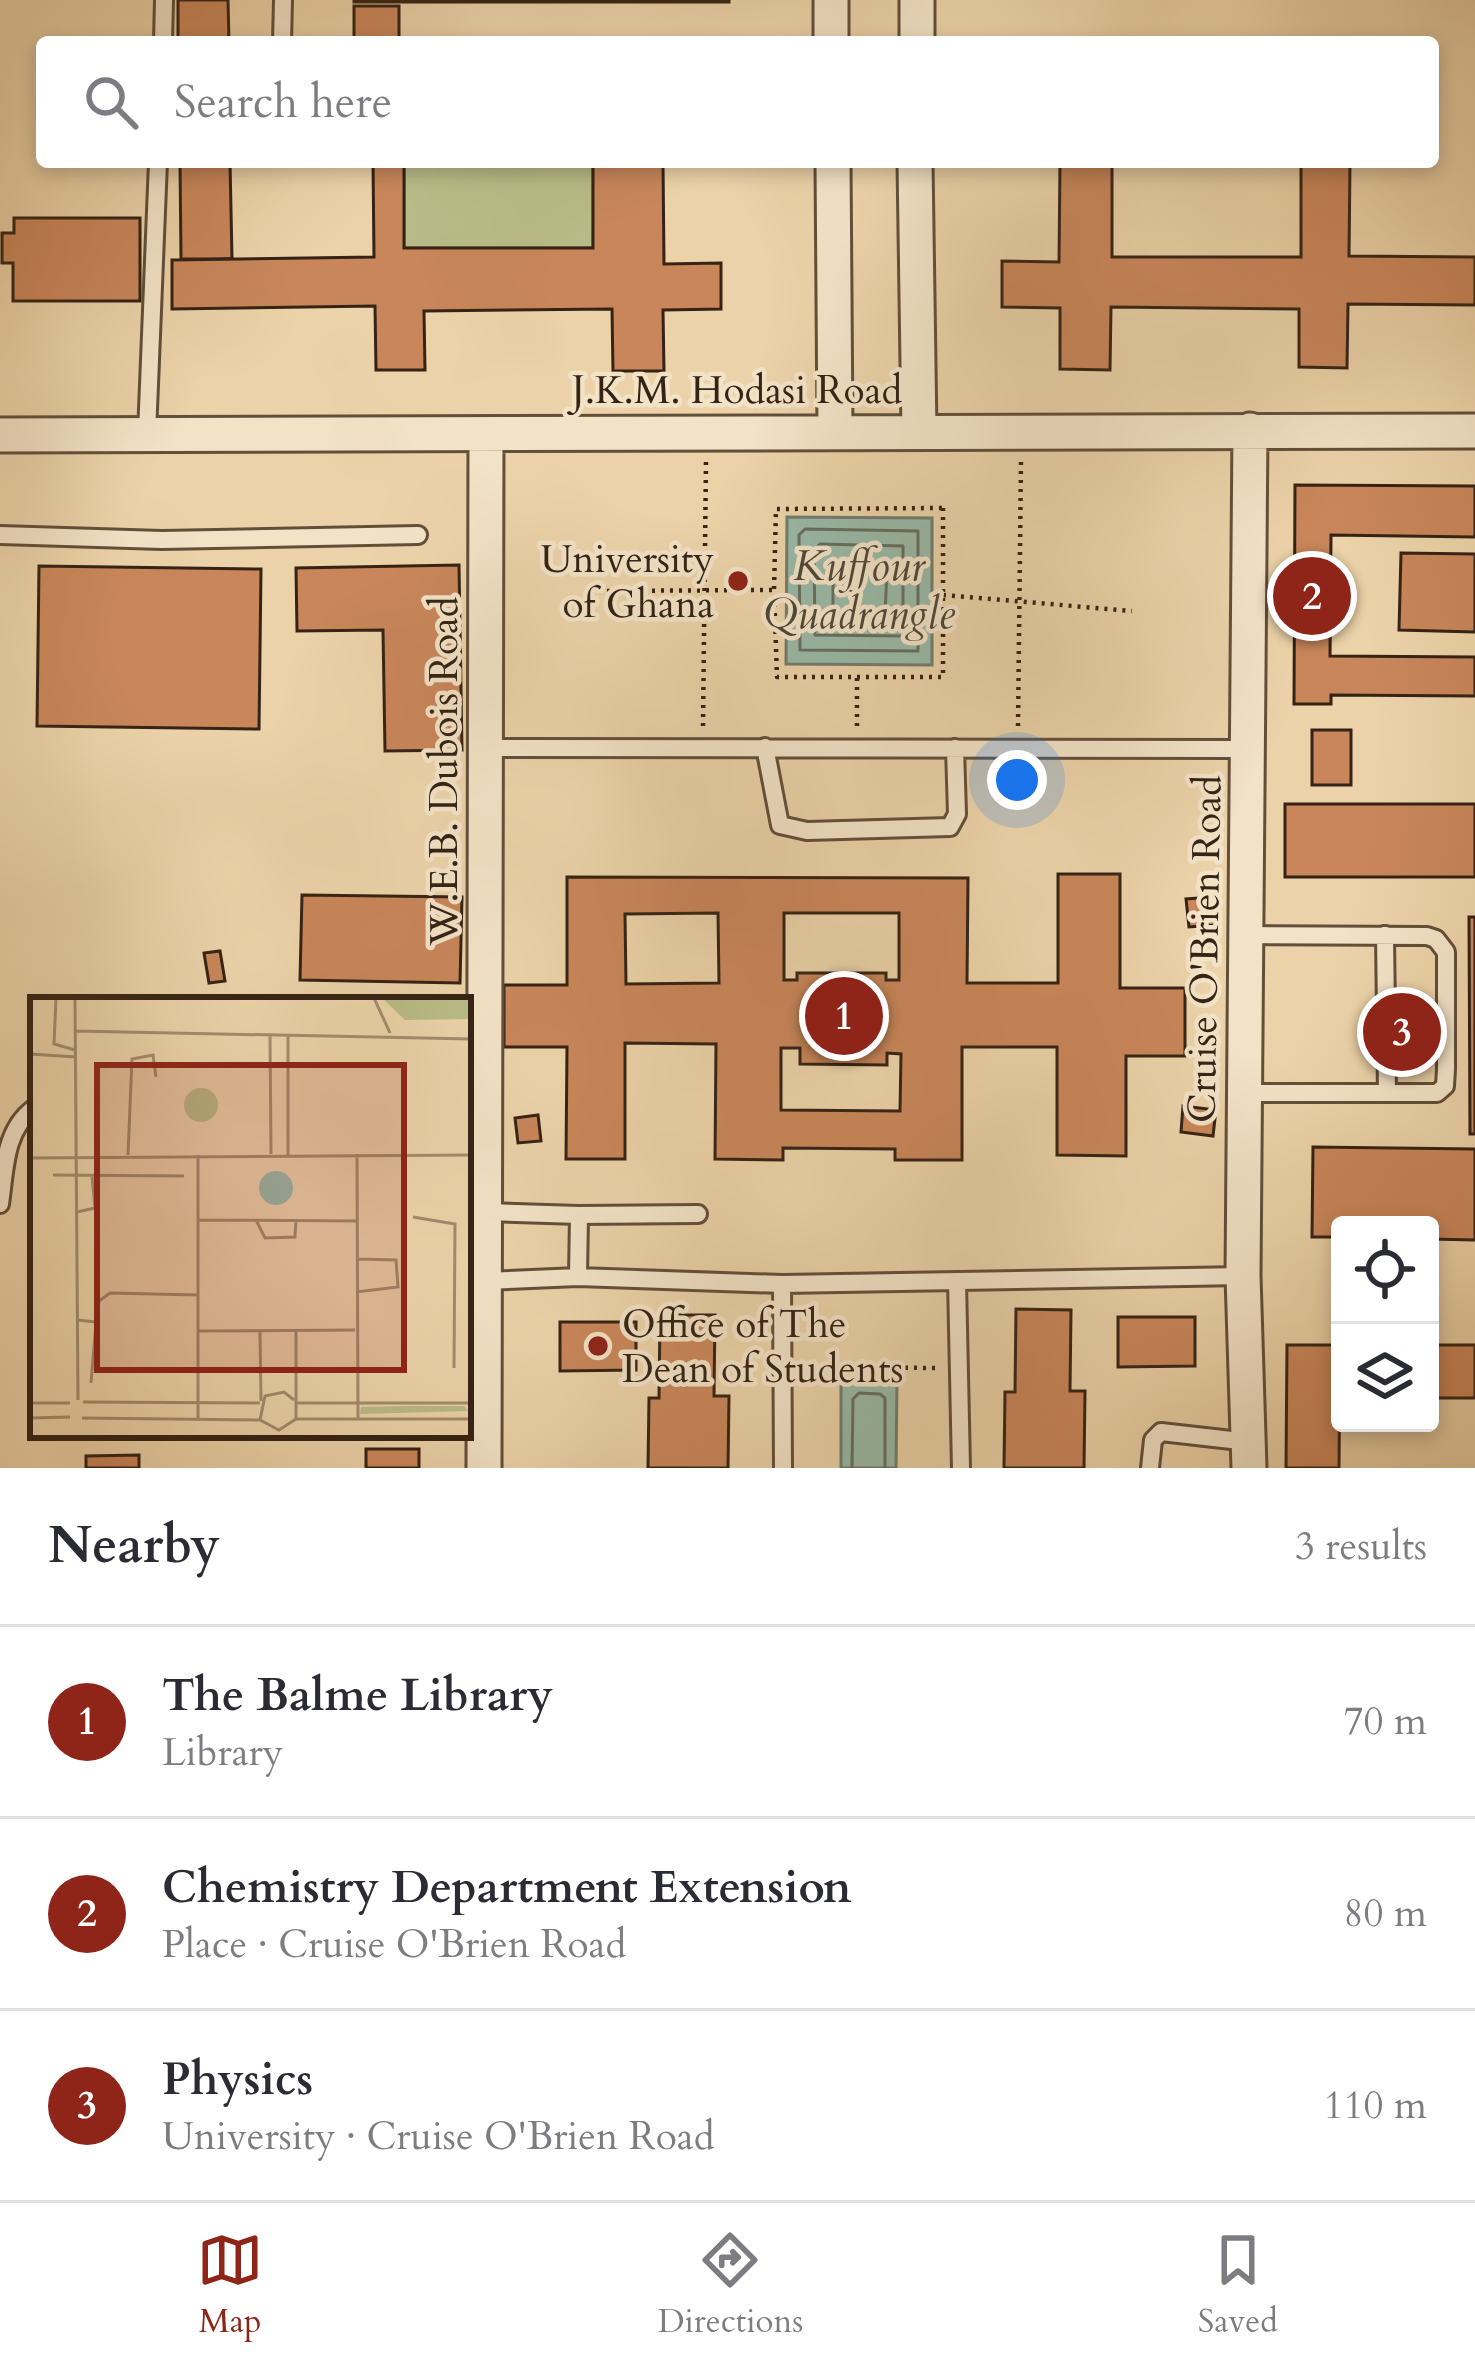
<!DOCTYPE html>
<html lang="en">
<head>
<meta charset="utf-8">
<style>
  body { margin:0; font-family:Cardo,serif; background:#f7f7f7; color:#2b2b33 }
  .controls { position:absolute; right:36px; bottom:36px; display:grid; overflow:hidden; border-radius:12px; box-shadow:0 6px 18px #0003 }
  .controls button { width:108px; height:108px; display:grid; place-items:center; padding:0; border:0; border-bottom:3px solid #e1e1e2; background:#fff; color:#2b2b33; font:60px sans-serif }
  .you { position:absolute; left:1017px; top:780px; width:42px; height:42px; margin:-30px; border:9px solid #fff; border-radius:50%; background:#1a73e8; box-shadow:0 0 0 18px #1a73e833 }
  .badge { display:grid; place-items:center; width:78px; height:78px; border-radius:50%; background:#8f2418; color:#fff; font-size:39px; font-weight:700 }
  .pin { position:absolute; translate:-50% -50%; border:6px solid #fff; box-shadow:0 3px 12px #0006 }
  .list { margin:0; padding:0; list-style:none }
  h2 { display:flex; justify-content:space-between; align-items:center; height:156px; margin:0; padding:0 48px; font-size:51px }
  h2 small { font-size:39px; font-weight:400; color:#7c7c81 }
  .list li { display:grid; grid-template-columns:78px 1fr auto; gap:36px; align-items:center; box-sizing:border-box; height:192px; padding:0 48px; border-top:3px solid #e1e1e2 }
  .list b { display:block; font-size:45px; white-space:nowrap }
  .list p { margin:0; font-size:39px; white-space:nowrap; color:#7c7c81 }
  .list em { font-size:39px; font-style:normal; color:#7c7c81 }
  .icon { flex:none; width:66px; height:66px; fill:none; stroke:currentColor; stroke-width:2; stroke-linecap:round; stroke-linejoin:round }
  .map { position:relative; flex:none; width:1475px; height:1468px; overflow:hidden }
  .search { position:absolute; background:#fff; box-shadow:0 6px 18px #0003; left:36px; right:36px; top:36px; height:132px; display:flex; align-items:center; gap:30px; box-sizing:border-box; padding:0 42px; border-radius:12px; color:#7c7c81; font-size:45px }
  .sheet { height:732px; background:#fff }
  nav { display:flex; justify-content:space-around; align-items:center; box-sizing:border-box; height:168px; border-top:3px solid #e1e1e2; background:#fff; font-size:33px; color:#7c7c81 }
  nav a { display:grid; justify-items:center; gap:6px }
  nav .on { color:#8f2418 }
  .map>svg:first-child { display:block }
  .green { fill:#b8bb87; stroke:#766f4e; stroke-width:3 }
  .water { fill:#98b8a6; stroke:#707c6c; stroke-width:3 }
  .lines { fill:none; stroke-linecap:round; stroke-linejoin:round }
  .shore { stroke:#666e5e; stroke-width:3 }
  .building { fill:#c8865a; stroke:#352315; stroke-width:3; fill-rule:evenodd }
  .lane-casing { stroke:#624f3a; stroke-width:22 }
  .street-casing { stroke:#624f3a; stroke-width:39 }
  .path { stroke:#352315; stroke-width:4.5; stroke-dasharray:3 6; stroke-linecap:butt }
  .lane { stroke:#f2e2c6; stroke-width:16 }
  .street { stroke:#f2e2c6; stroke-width:33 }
  .poi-dot { fill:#8f2418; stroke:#f2e2c6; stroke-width:4.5 }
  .labels { text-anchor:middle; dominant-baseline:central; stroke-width:9; stroke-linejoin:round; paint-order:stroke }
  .street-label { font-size:39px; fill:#352315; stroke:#f2e2c6 }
  .poi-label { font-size:39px; fill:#352315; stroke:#f2e2c6; text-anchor:end }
  .water-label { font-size:42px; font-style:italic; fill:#4e4839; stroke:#f2e2c6 }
  .inset-road { fill:none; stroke:#a28c6d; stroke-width:3 }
  .view { fill:#8f2418; fill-opacity:0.15; stroke:#8f2418; stroke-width:6 }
  .inset-edge { fill:none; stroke:#352315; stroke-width:6 }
</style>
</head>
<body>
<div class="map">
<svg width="1475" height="1468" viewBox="0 0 1475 1468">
  <rect width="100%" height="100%" fill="#ebd2a8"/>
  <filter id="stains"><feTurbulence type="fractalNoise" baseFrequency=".00167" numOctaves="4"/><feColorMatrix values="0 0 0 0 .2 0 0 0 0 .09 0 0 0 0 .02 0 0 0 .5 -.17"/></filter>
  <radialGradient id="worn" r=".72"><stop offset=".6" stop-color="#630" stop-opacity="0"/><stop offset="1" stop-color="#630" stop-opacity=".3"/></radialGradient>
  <!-- green -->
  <path class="green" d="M404,162h189v86h-189z"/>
  <!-- water -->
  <path class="water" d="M787,517l145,1v147l-146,-1z
    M841,1381l56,1 -1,86h-55z"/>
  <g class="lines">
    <!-- shore -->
    <path class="shore" d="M805,529l113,2v120l-118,-1 -1,-115z
      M820,544l83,2v90l-88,-1 -1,-85z
      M881,562l6,6 -2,49 -52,1v-54z
      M852,1468l1,-69 6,-6 21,1 5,4v70"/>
  </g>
  <!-- building -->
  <path class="building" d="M178,0h50l1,42h-51z
    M354,0h375v2h-375z
    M354,6h45v36h-45z
    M180,162h50l2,97h-51z
    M373,162h31v86h189v-86h70l1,102 57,-1v46l-58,1 1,61h-51l-1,-62 -188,2 1,59h-49l-1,-64 -203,3v-49l202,-3z
    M1060,162h52v95h189v-95h49l-1,94 126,1v48l-127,-1 -1,64 -48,-1v-58l-188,-2 -1,63 -50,-1v-61l-58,-1v-46l57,1z
    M14,218h126v83h-127v-38h-11v-30h12z
    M1295,485l180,1v51l-144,-2 -1,121 145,1v39l-144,-1v9h-37z
    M1401,553l74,1v78l-76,-2z
    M459,565l3,185 -77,1 -2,-121 -86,1 -1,-63z
    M39,566l222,3 -2,160 -222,-3z
    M1312,730h39v55h-39z
    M1285,804h190v73h-190z
    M1058,874h62v114h65v68h-59v100l-69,-1v-108h-95v113h-67v-11l-112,-1v12l-68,-1 1,-115 -91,-1v116h-59l1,-112h-63v-62h63v-108l401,1 -1,105h91zM718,913l1,70 -93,1 -1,-70zM784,913h115v67h-13v-7h-89v7h-13zM781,1048h19v16l87,1v-12l14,1 -1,57 -119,-1z
    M302,895l160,2 -2,86 -160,-3z
    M1213,897l2,28 -26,2 -3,-28z
    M1469,917h6v217h-5z
    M220,951l5,30 -16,2 -5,-30z
    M1183,1106l33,4 -3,26 -32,-4z
    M538,1115l3,26 -23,2 -3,-25z
    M1313,1147l162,2v91l-45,-1v-14h-90v12h-28z
    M1016,1309l55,1 -1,81h15l-1,77h-80l1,-76h10z
    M660,1315h55l-1,81h15l-1,72h-80l1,-70h10z
    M1118,1317h77v49l-77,1z
    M560,1322h76v48l-76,1z
    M1287,1345h53l-1,123h-53z
    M1430,1345h45v53h-45z
    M366,1449h53v19h-53z
    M139,1455v13h-53v-12z"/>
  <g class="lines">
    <!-- lane casing -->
    <g class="lane-casing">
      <path id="lane" d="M163,42l1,-42
        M282,42l1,-42
        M147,434l11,-272
        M0,535l162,5 256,-5
        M765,747l15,78 27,6 143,-4 7,-13 -2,-66
        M486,748l763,1
        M1385,935l2,158
        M1245,1093h192l8,-7 1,-17v-117l-10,-13 -9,-3 -181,-1
        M0,1204c5,-34 4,-73 33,-95
        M486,1212l93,3 -1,62
        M579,1215l119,-1
        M485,1281l93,-4 204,7 461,-8
        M957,1281l4,187
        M782,1284l1,184
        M1150,1468l3,-28 8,-8 88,10"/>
    </g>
    <!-- street casing -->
    <g class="street-casing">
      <path id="street" d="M831,0v42
        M917,42v-42
        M833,162l2,269
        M915,162l4,270
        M0,435l1475,-4
        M484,1468l2,-1034
        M1249,1468l-6,-192 7,-846"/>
    </g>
    <!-- path -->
    <path class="path" d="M943,508v169h-166l-3,-87 2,-81z
      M589,591l185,-1
      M943,595l189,16
      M703,726l3,-265
      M857,726v-49
      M1018,726l3,-265
      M806,1367l133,1"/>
    <!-- lane -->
    <use href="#lane" class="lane"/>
    <!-- street -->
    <use href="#street" class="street"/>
  </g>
  <!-- markers -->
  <g class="poi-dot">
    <circle cx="738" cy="581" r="12"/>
    <circle cx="598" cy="1346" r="12"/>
  </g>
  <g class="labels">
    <!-- street labels -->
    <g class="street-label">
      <text x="737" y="390">J.K.M. Hodasi Road</text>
      <text transform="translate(444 771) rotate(-90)">W.E.B. Dubois Road</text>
      <text transform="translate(1205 949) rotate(-89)">Cruise O'Brien Road</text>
    </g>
    <!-- poi labels -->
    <g class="poi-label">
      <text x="714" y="559">University<tspan x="714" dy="45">of Ghana</tspan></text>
      <text x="622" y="1324" text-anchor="start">Office of The<tspan x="622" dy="45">Dean of Students</tspan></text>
    </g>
    <!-- water labels -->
    <g class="water-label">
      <text x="859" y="566">Kuffour<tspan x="859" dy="48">Quadrangle</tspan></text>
    </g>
  </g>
  <!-- overview -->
  <g transform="translate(30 997)">
    <rect width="441" height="441" fill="#ebd2a8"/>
    <path d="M352,1h89v21l-66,1zM154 108a17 17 0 1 1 34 0a17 17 0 1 1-34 0ZM377,409h57l4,5 -108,3 1,-7z" fill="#b8bb87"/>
    <path d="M229 191a17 17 0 1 1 34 0a17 17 0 1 1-34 0Z" fill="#98b8a6"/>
    <path class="inset-road" d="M26,1l-2,46 21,6M45,1l3,402M344,1l16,35M45,34l396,8M240,38l1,119M258,38v120M0,57l46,3M327,157l1,264M98,158l4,-96 21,-4 3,22M0,161l441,-3M23,178l131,1M47,215l18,-4 -3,-32M383,220l42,7 -1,144M168,223l159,1M226,223l9,18 30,-1 1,-17M326,295l42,-5 -2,-27 -40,-1M48,323l18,2 -5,61M66,325l3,-21 11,-8 88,2M168,334l157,-1M230,335l1,69M264,403l-10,-8 -19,4 -5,24 19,10 17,-11v-88M53,405l177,1M0,406h40M266,406h175M0,421l40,-1M52,421l178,2M266,422h175M168,423v-265"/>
    <path class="view" d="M67,68h307v305h-307z"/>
    <rect width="441" height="441" class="inset-edge"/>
  </g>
  <rect width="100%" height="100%" filter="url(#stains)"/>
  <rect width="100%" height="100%" fill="url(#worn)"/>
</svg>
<div class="controls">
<button><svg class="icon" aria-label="locate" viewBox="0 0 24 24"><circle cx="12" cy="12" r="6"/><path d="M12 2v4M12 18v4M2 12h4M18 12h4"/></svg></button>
<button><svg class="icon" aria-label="layers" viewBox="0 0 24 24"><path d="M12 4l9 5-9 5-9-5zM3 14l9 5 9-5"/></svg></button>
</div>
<div class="you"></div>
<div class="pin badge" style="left:844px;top:1016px">1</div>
<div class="pin badge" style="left:1312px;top:596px">2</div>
<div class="pin badge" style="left:1402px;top:1032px">3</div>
<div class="search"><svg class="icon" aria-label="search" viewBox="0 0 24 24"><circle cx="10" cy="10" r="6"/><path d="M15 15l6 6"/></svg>Search here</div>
</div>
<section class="sheet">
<h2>Nearby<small>3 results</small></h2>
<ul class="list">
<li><span class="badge">1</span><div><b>The Balme Library</b><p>Library</p></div><em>70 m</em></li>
<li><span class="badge">2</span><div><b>Chemistry Department Extension</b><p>Place · Cruise O'Brien Road</p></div><em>80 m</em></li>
<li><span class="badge">3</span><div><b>Physics</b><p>University · Cruise O'Brien Road</p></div><em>110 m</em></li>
</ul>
</section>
<nav>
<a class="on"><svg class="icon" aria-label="map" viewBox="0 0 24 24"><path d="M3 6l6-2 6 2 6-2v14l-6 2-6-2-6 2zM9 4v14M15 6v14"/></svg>Map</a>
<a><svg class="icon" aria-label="directions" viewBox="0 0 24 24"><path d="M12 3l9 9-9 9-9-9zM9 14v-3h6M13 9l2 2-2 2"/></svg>Directions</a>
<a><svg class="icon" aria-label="saved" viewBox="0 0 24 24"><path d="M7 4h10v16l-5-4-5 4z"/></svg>Saved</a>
</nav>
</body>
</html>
